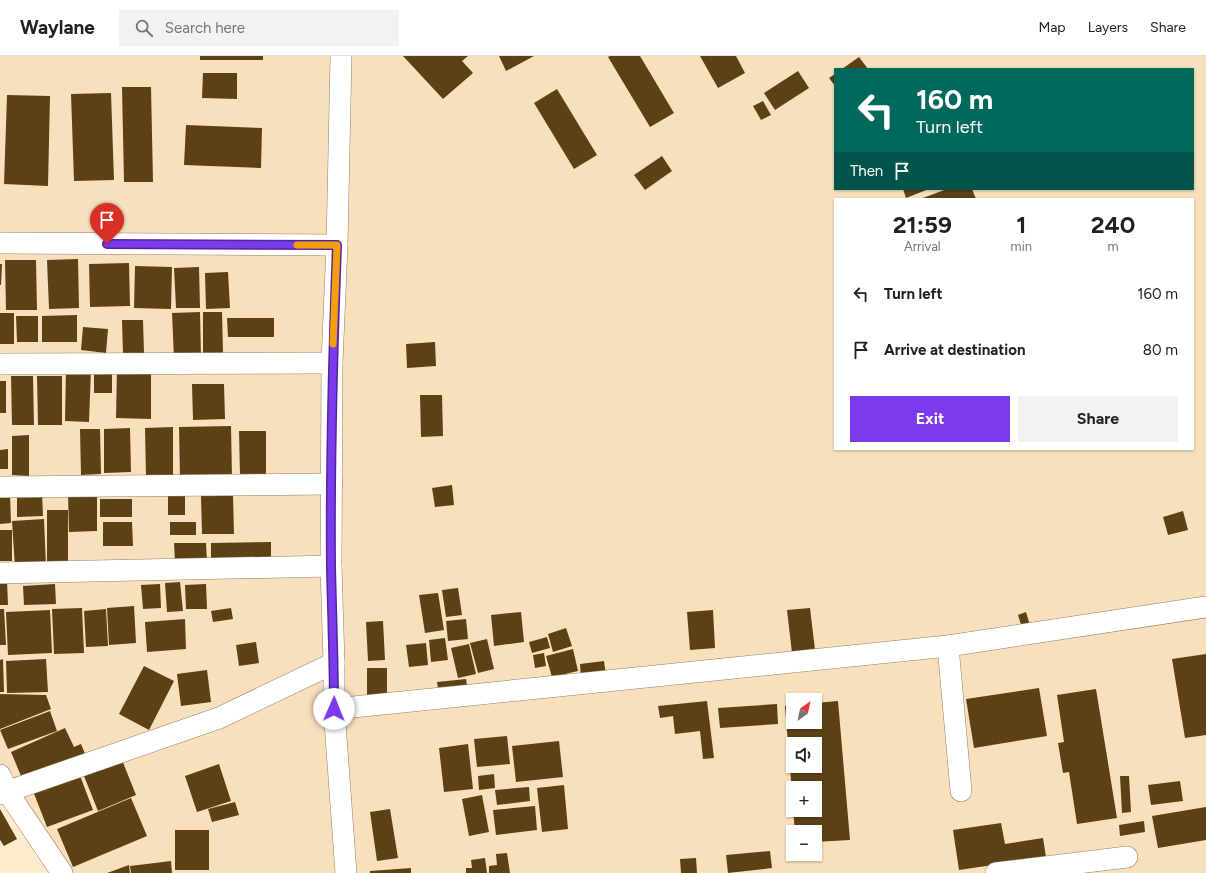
<!DOCTYPE html>
<meta charset="utf-8">
<style>
body{margin:0;font-family:Figtree,sans-serif;background:#f2f2f2;color:#202124;height:100vh;display:flex;flex-direction:column;font-size:15px;white-space:nowrap}
*{box-sizing:border-box;margin:0}
p{font-size:13px;color:#757577}
.icon{flex:none;width:22px;height:22px;fill:none;stroke:currentColor;stroke-width:2;stroke-linecap:round;stroke-linejoin:round}
.map{position:relative;flex:1;overflow:hidden}
.sheet{position:absolute;left:834px;top:142px;width:360px;height:252px;display:flex;flex-direction:column;background:#fff;border-radius:0px;box-shadow:0 1px 3px #0004}
.sheet>*{flex:none}
.hud{position:absolute;left:834px;top:12px;width:360px;height:122px;border-radius:0px;box-shadow:0 1px 3px #0004;background:#00695c;color:#fff;overflow:hidden}
.needle{width:26px;rotate:33deg}
.fabs{position:absolute;left:786px;top:637px;display:grid;gap:8px}
.fabs a{display:grid;place-items:center;width:36px;height:36px;border-radius:0px;background:#fff;box-shadow:0 1px 3px #0004;font-size:20px}
.pin{position:absolute;display:grid;place-items:center;width:34px;height:34px;color:#fff;margin:-41px -17px;border-radius:50% 50% 50% 0;rotate:-45deg;box-shadow:0 0 4px #0007}
.pin .icon{rotate:45deg}
.me{position:absolute;width:44px;margin:-22px;rotate:1deg;stroke-linejoin:round;filter:drop-shadow(0 0 3px #0008)}
.turn{display:flex;align-items:center;gap:14px;height:84px;padding:0 16px;font-size:18px}
.turn .icon{width:52px;height:52px;stroke-width:2.5}
.turn b{display:block;font-size:28px;line-height:34px}
.then{display:flex;align-items:center;height:38px;padding:0 16px;background:#0003;gap:8px;font-size:15px}
.eta{display:flex;justify-content:space-evenly;align-items:center;height:68px;text-align:center}
.eta b{font-size:24px;font-weight:700;line-height:28px}
.primary-button{display:flex;gap:8px;margin-top:auto;padding:8px 16px}
.primary-button a{flex:1;height:46px;border-radius:0px;background:#7c3aed;color:#fff;font-size:16px;font-weight:700;line-height:46px;text-align:center}
.primary-button a+a{background:#f2f2f2;color:#202124}
ul{padding:0;list-style:none}
li{display:flex;align-items:center;gap:12px;height:56px;padding:0 16px}
li div{flex:1}
li b{display:block;font-size:15px}
li em{font-style:normal}
header{display:flex;align-items:center;gap:24px;box-sizing:border-box;height:56px;padding:0 20px;background:#fff;border-bottom:1px solid #e0e0e0}
header strong{font-size:19px}
nav{display:flex;gap:22px;margin-inline-start:auto;font-size:14px}
.search{width:280px;height:36px;background:#f2f2f2;display:flex;align-items:center;gap:10px;box-sizing:border-box;padding:0 14px;border-radius:0px;color:#757577;font-size:15px}
.map>svg:first-child{display:block}
.built{fill:#f8e0bd;fill-rule:evenodd}
.building{fill:#5c4115;fill-rule:evenodd}
.lines{fill:none;stroke-linecap:round;stroke-linejoin:round}
.minor-casing{stroke:#917f65;stroke-width:22}
.minor{stroke:#fff;stroke-width:21}
.route-casing{stroke:#51269a;stroke-width:10}
.route{stroke:#7c3aed;stroke-width:7}
.slow{stroke:#f59e0b;stroke-width:7}
</style>
<header>
<strong>Waylane</strong>
<div class="search"><svg class="icon" aria-label="search" viewBox="0 0 24 24"><circle cx="10" cy="10" r="6"/><path d="M15 15l6 6"/></svg>Search here</div>
<nav><a>Map</a><a>Layers</a><a>Share</a></nav>
</header>
<div class="map">
<svg width="1206" height="817" viewBox="0 0 1206 817">
<rect width="100%" height="100%" fill="#ffeace"/>
<path class="built" d="M0,0h1206v817h-1140l-66,-97zM835,13h358v120h-358zM835,143h358v250h-358zM793,644h22v22h-22zM793,688h22v22h-22zM793,732h22v22h-22zM793,776h22v22h-22z"/>
<g class="building">
<rect x="200" y="0" width="63" height="4"/>
<polygon points="403,0 468,0 462,5 473,17 443,43"/>
<polygon points="499,0 534,0 506,15"/>
<polygon points="610,0 640,0 674,57 650,71 608,1"/>
<polygon points="700,0 736,0 745,17 718,32"/>
<polygon points="859,1 868,13 842,13"/>
<polygon points="798,15 809,32 775,54 764,37"/>
<polygon points="203,17 237,17 237,43 202,42"/>
<polygon points="835,18 835,30 829,22"/>
<polygon points="122,31 151,31 153,126 124,126"/>
<polygon points="557,33 597,99 574,113 534,47"/>
<polygon points="111,37 114,124 74,125 71,38"/>
<polygon points="7,39 50,40 48,130 4,128"/>
<polygon points="763,45 771,59 761,64 753,50"/>
<polygon points="186,69 262,72 261,112 184,109"/>
<polygon points="662,100 672,115 645,134 634,119"/>
<polygon points="903,133 929,133 906,142"/>
<polygon points="947,133 972,133 976,143 920,143"/>
<polygon points="78,203 79,252 49,253 47,204"/>
<polygon points="5,204 36,204 37,254 6,254"/>
<polygon points="129,207 130,250 90,251 89,208"/>
<polygon points="0,208 2,208 1,229 0,229"/>
<polygon points="135,210 172,211 171,253 134,252"/>
<polygon points="199,211 200,252 176,252 174,212"/>
<polygon points="228,216 230,252 206,253 205,217"/>
<polygon points="200,256 201,301 174,302 172,257"/>
<polygon points="203,256 222,256 223,297 203,297"/>
<rect x="0" y="257" width="14" height="31"/>
<polygon points="77,259 77,286 42,286 42,260"/>
<polygon points="16,260 38,260 38,286 17,286"/>
<polygon points="227,262 274,262 274,281 228,281"/>
<polygon points="122,264 143,264 144,297 123,298"/>
<polygon points="83,271 108,273 106,297 81,294"/>
<polygon points="435,286 436,310 407,312 406,288"/>
<polygon points="66,312 91,313 89,366 65,365"/>
<polygon points="117,312 151,313 151,363 116,362"/>
<polygon points="112,317 112,337 94,337 94,318"/>
<polygon points="11,320 33,320 34,369 12,369"/>
<polygon points="37,320 62,320 62,369 38,369"/>
<rect x="0" y="325" width="6" height="32"/>
<polygon points="192,328 224,328 225,363 193,364"/>
<polygon points="420,339 442,339 443,380 421,381"/>
<polygon points="231,370 232,422 180,422 179,371"/>
<polygon points="173,371 173,422 146,422 145,372"/>
<polygon points="130,372 131,416 104,417 104,373"/>
<polygon points="80,373 100,373 101,418 81,419"/>
<polygon points="239,375 266,375 266,420 240,420"/>
<polygon points="29,379 29,420 12,419 12,380"/>
<polygon points="8,393 8,413 0,413 0,394"/>
<polygon points="452,429 454,449 435,451 432,432"/>
<polygon points="10,437 11,467 0,468 0,438"/>
<polygon points="17,437 42,437 43,460 17,461"/>
<polygon points="97,437 97,475 69,476 68,438"/>
<rect x="168" y="438" width="17" height="21"/>
<polygon points="233,439 234,478 202,478 201,440"/>
<rect x="100" y="443" width="32" height="18"/>
<polygon points="47,454 68,454 68,506 47,507"/>
<polygon points="1183,455 1188,474 1168,479 1163,461"/>
<polygon points="44,463 46,510 15,512 12,465"/>
<polygon points="103,466 132,466 133,490 103,490"/>
<rect x="170" y="466" width="26" height="13"/>
<rect x="0" y="474" width="12" height="31"/>
<polygon points="271,486 271,505 211,505 211,487"/>
<polygon points="174,487 206,487 207,506 175,506"/>
<polygon points="7,524 8,549 0,549 0,525"/>
<polygon points="180,526 183,555 167,556 165,527"/>
<polygon points="55,528 56,548 24,549 23,530"/>
<polygon points="160,528 161,552 143,553 141,529"/>
<polygon points="206,528 207,553 186,553 185,529"/>
<polygon points="458,532 462,559 446,561 442,534"/>
<polygon points="438,537 444,574 425,577 419,539"/>
<polygon points="134,550 136,587 109,589 107,552"/>
<polygon points="82,552 84,597 54,598 52,553"/>
<polygon points="231,552 233,563 213,566 211,555"/>
<polygon points="810,552 815,594 792,597 787,554"/>
<polygon points="0,553 4,553 6,589 0,589"/>
<polygon points="106,553 108,590 86,591 84,555"/>
<polygon points="50,554 52,597 8,599 6,556"/>
<polygon points="713,554 715,592 690,594 687,556"/>
<polygon points="521,556 524,586 494,590 491,559"/>
<polygon points="1026,556 1031,573 1023,575 1018,559"/>
<polygon points="185,563 186,593 147,596 145,566"/>
<polygon points="466,563 468,583 448,585 446,565"/>
<polygon points="383,565 385,604 368,605 366,566"/>
<polygon points="566,572 572,590 553,596 548,578"/>
<polygon points="547,581 550,592 532,597 529,586"/>
<polygon points="445,582 448,604 431,606 429,584"/>
<polygon points="487,583 494,613 478,617 470,587"/>
<polygon points="256,586 259,607 239,610 236,589"/>
<polygon points="426,587 428,609 409,611 406,589"/>
<polygon points="469,588 476,618 458,622 451,592"/>
<polygon points="573,593 578,615 552,621 546,600"/>
<polygon points="544,597 546,610 535,612 533,599"/>
<polygon points="1206,598 1206,679 1185,682 1172,603"/>
<polygon points="3,603 4,636 0,636 0,604"/>
<polygon points="46,603 48,636 7,637 6,605"/>
<polygon points="604,605 606,619 581,622 580,608"/>
<polygon points="144,610 174,625 149,674 119,658"/>
<rect x="367" y="612" width="20" height="33"/>
<polygon points="207,614 211,646 181,650 177,618"/>
<polygon points="466,623 468,636 439,639 437,626"/>
<polygon points="1039,632 1047,680 974,692 966,643"/>
<polygon points="1096,633 1117,762 1077,768 1069,716 1063,717 1058,687 1064,686 1057,639"/>
<polygon points="0,638 46,639 51,653 0,673"/>
<polygon points="707,645 714,702 703,703 700,675 675,678 673,660 660,662 658,650"/>
<path d="M838,645l12,139 -35,2v-10h-20l-2,-22h22v-22h-22v5h-1l-7,-87 8,-1v17h22v-19zM793,688h22v22h-22z"/>
<polygon points="777,648 778,668 720,672 718,652"/>
<polygon points="50,655 57,675 8,693 0,674"/>
<polygon points="65,672 74,691 81,688 86,700 24,727 11,696"/>
<polygon points="507,680 510,708 477,711 474,683"/>
<polygon points="559,685 563,721 516,726 512,690"/>
<polygon points="468,688 473,733 444,736 439,692"/>
<polygon points="122,704 136,739 98,755 84,720"/>
<polygon points="219,708 231,745 197,756 185,720"/>
<polygon points="79,717 93,754 47,771 33,735"/>
<polygon points="494,718 495,732 479,734 478,720"/>
<polygon points="1120,720 1129,720 1131,756 1122,757"/>
<polygon points="1180,725 1183,745 1151,749 1148,729"/>
<polygon points="564,729 568,773 542,776 537,732"/>
<polygon points="529,731 530,745 497,749 495,734"/>
<polygon points="482,739 489,776 469,780 462,743"/>
<polygon points="131,742 147,780 73,811 57,773"/>
<polygon points="235,746 239,759 212,766 208,753"/>
<polygon points="535,750 537,774 496,779 493,754"/>
<polygon points="1206,751 1206,784 1158,792 1152,760"/>
<polygon points="0,753 17,783 4,790 0,784"/>
<polygon points="390,753 398,802 377,805 370,756"/>
<polygon points="1144,765 1145,776 1120,780 1119,769"/>
<polygon points="1001,767 1005,788 1043,782 1046,801 959,814 953,774"/>
<rect x="175" y="774" width="34" height="40"/>
<polygon points="770,795 772,812 728,817 726,799"/>
<polygon points="507,797 510,817 489,817 489,810 497,809 496,798"/>
<polygon points="485,802 487,817 466,817 466,812 472,812 471,804"/>
<polygon points="696,802 697,817 681,817 680,803"/>
<polygon points="171,805 172,817 131,817 130,810"/>
<polygon points="129,809 130,817 107,817"/>
<polygon points="411,812 411,817 370,817 370,815"/>
</g>
<g class="lines">
<defs>
<g id="minor">
<polyline points="341,0 337,189 332,307 331,510 334,607 334,653 346,817"/>
<polyline points="0,187 337,189"/>
<polyline points="0,308 332,307"/>
<polyline points="0,431 332,428"/>
<polyline points="0,517 331,510"/>
<polyline points="948,590 961,735"/>
<polyline points="334,653 948,590 1206,551"/>
<polyline points="0,719 7,735 62,817"/>
<polyline points="0,738 219,662 334,607"/>
<polyline points="996,817 1127,801"/>
</g>
</defs>
<use href="#minor" class="minor-casing"/>
<use href="#minor" class="minor"/>
</g>
<g class="lines">
<defs>
<path id="route" d="M107,188l230,1c-4,107 -7,214 -6,322 1,47 3,94 3,142"/>
</defs>
<use href="#route" class="route-casing"/>
<use href="#route" class="route"/>
<polyline class="slow" points="297,189 337,189 333,288"/>
</g>
</svg>
<div class="fabs">
<a><svg class="needle" viewBox="-14 -14 28 28"><path d="M0-13l5 13h-10z" fill="#e53935"/><path d="M0 13l5-13h-10z" fill="#757577"/></svg></a>
<a><svg class="icon" aria-label="sound" viewBox="0 0 24 24"><path d="M4 9h4l5-4v14l-5-4H4zM17 9q2 3 0 6"/></svg></a>
<a>+</a>
<a>−</a>
</div>
<div class="pin" style="left:107px;top:188px;background:#d93025"><svg class="icon" aria-label="arrive" viewBox="0 0 24 24"><path d="M6 21V4h12l-3 4 3 4H6"/></svg></div>
<svg class="me" style="left:334px;top:653px" viewBox="-20 -20 40 40"><circle r="19" fill="#fff"/><path d="M0-13L10 11 0 6-10 11z" fill="#7c3aed"/></svg>
<div class="hud">
<div class="turn"><svg class="icon" aria-label="left" viewBox="0 0 24 24"><path d="M17 20v-9H6M10 6l-5 5 5 5"/></svg><div><b>160 m</b>Turn left</div></div>
<div class="then">Then<svg class="icon" aria-label="arrive" viewBox="0 0 24 24"><path d="M6 21V4h12l-3 4 3 4H6"/></svg></div>
</div>
<section class="sheet">
<div class="eta">
<div><b>21:59</b><p>Arrival</p></div>
<div><b>1</b><p>min</p></div>
<div><b>240</b><p>m</p></div>
</div>
<ul>
<li><svg class="icon" aria-label="left" viewBox="0 0 24 24"><path d="M17 20v-9H6M10 6l-5 5 5 5"/></svg><div><b>Turn left</b></div><em>160 m</em></li>
<li><svg class="icon" aria-label="arrive" viewBox="0 0 24 24"><path d="M6 21V4h12l-3 4 3 4H6"/></svg><div><b>Arrive at destination</b></div><em>80 m</em></li>
</ul>
<div class="primary-button"><a>Exit</a><a>Share</a></div>
</section>
</div>
